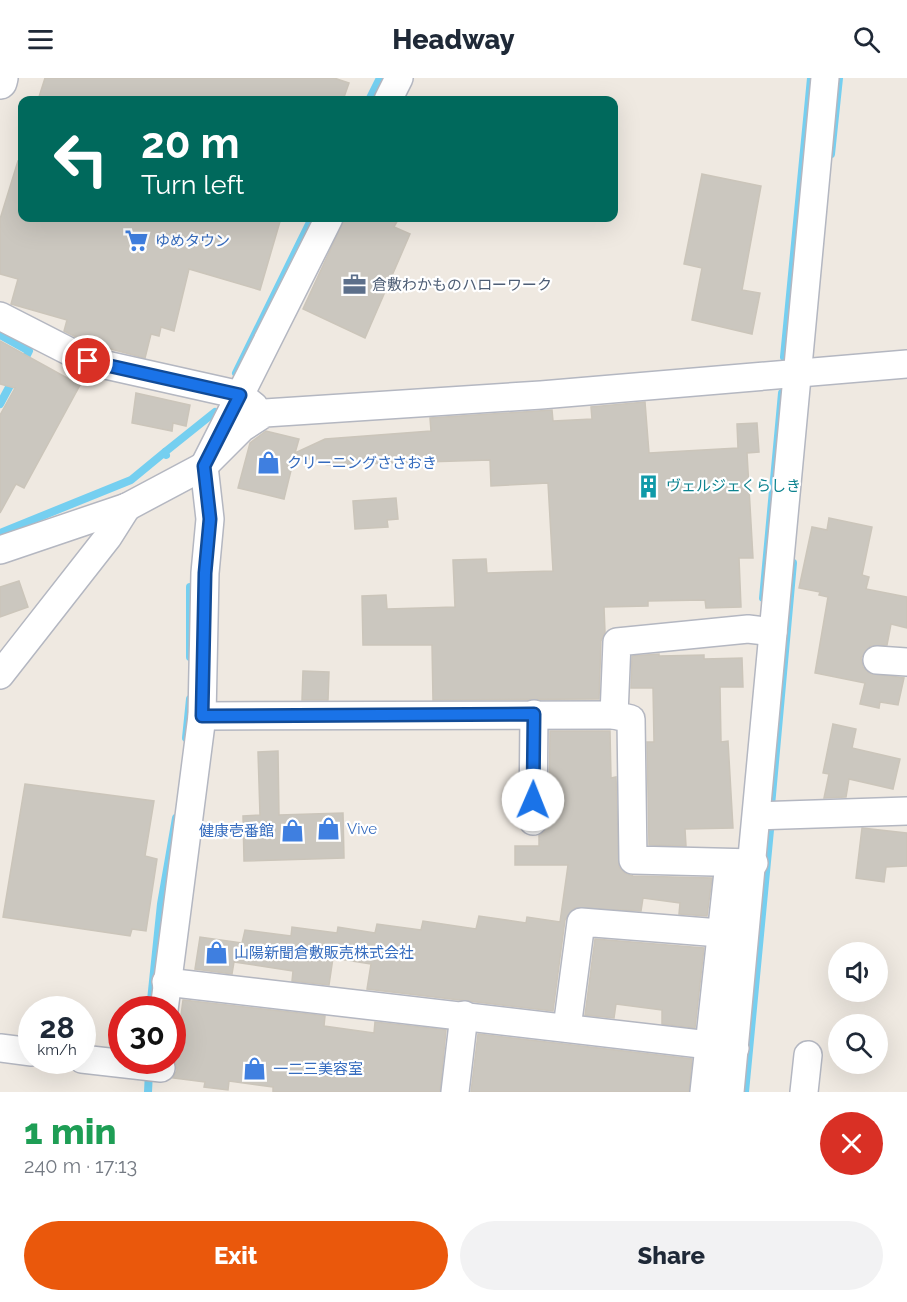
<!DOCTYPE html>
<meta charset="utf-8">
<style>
body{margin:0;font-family:Raleway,"Noto Sans JP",sans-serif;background:#f2f2f3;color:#1f2937;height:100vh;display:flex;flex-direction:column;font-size:22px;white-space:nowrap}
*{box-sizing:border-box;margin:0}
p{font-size:20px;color:#747a83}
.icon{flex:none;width:33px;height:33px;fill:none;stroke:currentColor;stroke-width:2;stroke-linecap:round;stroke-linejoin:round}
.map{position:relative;height:1014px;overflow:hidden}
.sheet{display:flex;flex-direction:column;background:#fff;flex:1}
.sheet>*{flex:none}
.guide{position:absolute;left:18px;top:18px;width:600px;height:126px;border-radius:12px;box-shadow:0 6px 24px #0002;background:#00695c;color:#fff;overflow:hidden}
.controls{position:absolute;left:828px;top:864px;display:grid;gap:12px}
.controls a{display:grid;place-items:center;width:60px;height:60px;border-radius:50%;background:#fff;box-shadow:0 6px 24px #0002;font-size:30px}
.speed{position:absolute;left:18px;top:918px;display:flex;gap:12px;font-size:30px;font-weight:700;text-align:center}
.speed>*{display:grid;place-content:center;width:78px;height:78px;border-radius:50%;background:#fff;box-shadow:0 6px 24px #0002;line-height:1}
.speed small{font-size:15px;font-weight:400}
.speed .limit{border:9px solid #d22;background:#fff;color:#111}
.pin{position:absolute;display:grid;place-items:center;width:51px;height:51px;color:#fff;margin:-26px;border:3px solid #fff;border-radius:50%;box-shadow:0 2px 6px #0007}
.me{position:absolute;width:66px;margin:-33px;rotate:1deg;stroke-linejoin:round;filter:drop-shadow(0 0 4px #0008)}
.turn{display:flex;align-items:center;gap:21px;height:126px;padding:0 24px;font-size:27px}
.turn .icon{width:78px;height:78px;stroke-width:2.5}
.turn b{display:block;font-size:42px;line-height:51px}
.round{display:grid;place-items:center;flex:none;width:63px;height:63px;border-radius:32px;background:#f2f2f3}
.overview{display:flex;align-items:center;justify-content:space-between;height:102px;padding:0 24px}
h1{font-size:36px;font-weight:800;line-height:45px;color:#1e9e55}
.primary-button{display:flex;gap:12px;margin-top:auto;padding:12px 24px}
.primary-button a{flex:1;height:69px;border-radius:36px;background:#ea580c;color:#fff;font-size:24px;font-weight:800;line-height:69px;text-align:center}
.primary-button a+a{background:#f2f2f3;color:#1f2937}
header{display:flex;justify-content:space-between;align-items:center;height:78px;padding:0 24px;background:#fff;font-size:27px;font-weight:800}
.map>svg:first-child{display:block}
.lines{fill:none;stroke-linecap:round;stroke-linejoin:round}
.stream{stroke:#75cff0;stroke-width:8}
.building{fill:#cbc7bf;stroke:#cbc5ba;stroke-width:1.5}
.street-casing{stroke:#b4b7c1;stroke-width:30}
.secondary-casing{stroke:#b4b7c1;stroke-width:36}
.street{stroke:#fff;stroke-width:27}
.secondary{stroke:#fff;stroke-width:33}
.route-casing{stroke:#114b97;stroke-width:15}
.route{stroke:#1a73e8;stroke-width:10}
.labels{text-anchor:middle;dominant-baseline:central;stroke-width:4.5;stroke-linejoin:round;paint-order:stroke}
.shop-label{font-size:15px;fill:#366cbe;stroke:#fff;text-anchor:start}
.service-label{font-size:15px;fill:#4e5e75;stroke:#fff;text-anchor:start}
.culture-label{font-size:15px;fill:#0d838f;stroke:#fff;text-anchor:start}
</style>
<header><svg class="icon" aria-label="menu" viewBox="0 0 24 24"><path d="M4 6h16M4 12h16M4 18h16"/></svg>Headway<svg class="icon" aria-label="search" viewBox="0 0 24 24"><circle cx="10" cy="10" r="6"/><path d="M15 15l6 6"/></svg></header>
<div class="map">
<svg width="907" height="1014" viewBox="0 0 907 1014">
<rect width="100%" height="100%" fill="#efe9e1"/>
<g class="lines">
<g class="stream">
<polyline points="369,22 380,0"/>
<polyline points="831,76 839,0"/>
<polyline points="0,257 29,273 23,285"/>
<polyline points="784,279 811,0"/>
<polyline points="236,295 312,140"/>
<polyline points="0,326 14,300"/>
<polyline points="166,377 165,374 215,334"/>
<polyline points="0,455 131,402 165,374"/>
<polyline points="763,520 782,315"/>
<polyline points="190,579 190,509"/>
<polyline points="186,660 190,621"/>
<polyline points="771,728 793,485"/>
<polyline points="150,932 161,826 176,740"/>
<polyline points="148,1014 149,994"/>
<polyline points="745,1014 770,752"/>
</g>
</g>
<g class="building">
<polygon points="45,0 334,0 349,5 343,22 38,22"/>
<polygon points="18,83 22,84 22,140 281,140 260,212 189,191 174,253 161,249 159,258 151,256 145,280 88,265 64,253 67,242 11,226 18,201 0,196 0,141"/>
<polygon points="702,96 761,108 742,212 760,215 752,256 692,242 702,190 684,186"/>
<polygon points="345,140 399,140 394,149 410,156 365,260 303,231"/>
<polygon points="0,263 80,307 24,410 16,406 0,435 0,337 15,310 0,306"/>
<polygon points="136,315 190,327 186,348 173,345 172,353 132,345"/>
<polygon points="645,324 649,375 738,370 737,346 757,345 759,374 747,375 753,480 739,480 741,529 706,530 705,522 648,523 648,528 604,529 605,554 601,563 599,621 433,622 432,567 363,567 362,518 386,517 387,531 455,529 453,482 486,481 487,495 553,493 548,405 491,408 490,382 327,387 295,376 284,421 238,410 250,365 266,353 299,361 295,375 325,361 431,353 430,340 552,332 553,343 592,341 591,329"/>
<polygon points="396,420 398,441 387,442 388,449 355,451 353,423"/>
<polygon points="829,440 872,449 862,497 869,499 866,511 907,519 907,550 891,546 887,567 870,568 861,580 863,589 869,595 904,600 898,627 880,624 879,630 860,626 865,605 815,595 828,519 819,517 820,514 799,510 812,449 827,452"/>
<polygon points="19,503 28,529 0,539 0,509"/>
<polygon points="659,576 659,578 704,577 704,581 742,580 743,609 720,609 721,664 728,663 733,750 685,751 686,768 649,767 647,664 654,664 653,610 631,610 632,578"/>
<polygon points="303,593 329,594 328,622 302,622"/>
<polygon points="833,646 856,651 852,670 900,681 893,711 849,701 846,719 824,720 829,696 823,695"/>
<polygon points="550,653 610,653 611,700 616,699 619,789 625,795 633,798 712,800 707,838 679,836 680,825 643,820 641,833 574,830 565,842 553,933 367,911 371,886 333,880 329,907 292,903 293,893 234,884 232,896 195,891 200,859 242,865 245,852 291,858 292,849 337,855 338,849 375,855 377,846 421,852 423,843 476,851 479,838 526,845 527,839 560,844 568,787 515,787 515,768 539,768 539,757 544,754 549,744"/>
<polygon points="278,673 279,737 343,735 344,780 244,783 243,738 260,737 258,674"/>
<polygon points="25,706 154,723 145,778 157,781 146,853 132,851 130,858 3,839"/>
<polygon points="862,750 907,755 907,788 886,789 884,804 856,800"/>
<polygon points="595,861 704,870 695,950 662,946 662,932 616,926 614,940 585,937"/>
<polygon points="183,922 325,938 324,948 374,955 375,944 446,952 440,1014 273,1014 273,1009 229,1003 228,1012 204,1009 205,1004 173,1000 177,992 175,983"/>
<polygon points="478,956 692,981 689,1014 471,1014"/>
</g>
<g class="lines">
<defs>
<g id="street">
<polyline points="388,22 399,0"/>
<polyline points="0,238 88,283 240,317 204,388 210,441 205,495 202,638 164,932"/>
<polyline points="254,328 240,317 329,140"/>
<polyline points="0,472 127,429 204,388 242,350 265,335 541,317 907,286"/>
<polyline points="877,582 907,584"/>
<polyline points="0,597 108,459 127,429"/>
<polyline points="202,638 614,637"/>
<polyline points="757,738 907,733"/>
<polyline points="533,743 534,636"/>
<polyline points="754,785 633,782 631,641 614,637 617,564 748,551 773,554"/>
<polyline points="166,904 735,970"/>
<polyline points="567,950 581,844 720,855"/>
<polyline points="0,970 32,974"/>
<polyline points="82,981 161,990"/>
<polyline points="455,1014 464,937"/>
<polyline points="704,1014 729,785"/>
<polyline points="730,1014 825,0"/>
<polyline points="804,1014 808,977"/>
</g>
<polyline id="secondary" points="0,4 1,0"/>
</defs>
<use href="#street" class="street-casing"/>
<use href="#secondary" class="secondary-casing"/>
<use href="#street" class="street"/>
<use href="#secondary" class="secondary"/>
</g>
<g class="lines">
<defs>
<polyline id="route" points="88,283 240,317 204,388 210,441 205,495 202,638 534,636 533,722"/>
</defs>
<use href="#route" class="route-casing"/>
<use href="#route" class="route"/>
</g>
<defs>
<symbol id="supermarket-bare" viewBox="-9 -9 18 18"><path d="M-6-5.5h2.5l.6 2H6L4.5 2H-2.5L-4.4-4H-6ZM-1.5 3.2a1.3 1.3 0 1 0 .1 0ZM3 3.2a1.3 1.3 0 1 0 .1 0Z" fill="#3f7fe0" stroke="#fff" stroke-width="2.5" paint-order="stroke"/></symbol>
<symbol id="office-bare" viewBox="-9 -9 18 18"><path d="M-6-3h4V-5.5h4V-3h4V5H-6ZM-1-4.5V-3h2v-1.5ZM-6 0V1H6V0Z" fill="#5c6f8a" stroke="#fff" stroke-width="2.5" paint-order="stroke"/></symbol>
<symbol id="shop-bare" viewBox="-9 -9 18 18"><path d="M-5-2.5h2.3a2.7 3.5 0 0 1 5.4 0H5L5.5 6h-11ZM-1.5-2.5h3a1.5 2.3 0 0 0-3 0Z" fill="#3f7fe0" stroke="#fff" stroke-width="2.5" paint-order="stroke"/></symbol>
<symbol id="building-bare" viewBox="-9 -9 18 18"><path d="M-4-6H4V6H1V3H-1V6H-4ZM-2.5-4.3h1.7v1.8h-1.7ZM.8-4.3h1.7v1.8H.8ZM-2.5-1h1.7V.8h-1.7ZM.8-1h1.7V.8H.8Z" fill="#0f9aa8" stroke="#fff" stroke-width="2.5" paint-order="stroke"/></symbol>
</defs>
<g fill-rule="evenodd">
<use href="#supermarket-bare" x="120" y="146" width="33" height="33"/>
<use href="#office-bare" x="338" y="190" width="33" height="33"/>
<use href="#shop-bare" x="252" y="368" width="33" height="33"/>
<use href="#building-bare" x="632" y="392" width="33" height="33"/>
<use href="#shop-bare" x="312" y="734" width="33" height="33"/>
<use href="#shop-bare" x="276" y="736" width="33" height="33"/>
<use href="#shop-bare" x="200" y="858" width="33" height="33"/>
<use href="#shop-bare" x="238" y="974" width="33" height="33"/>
</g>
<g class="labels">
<g class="shop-label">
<text x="155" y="163">ゆめタウン</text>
<text x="287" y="385">クリーニングささおき</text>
<text x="347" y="751">Vive</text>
<text x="274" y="753" text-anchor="end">健康壱番館</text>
<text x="234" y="875">山陽新聞倉敷販売株式会社</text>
<text x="273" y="991">一二三美容室</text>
</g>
<g class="service-label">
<text x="372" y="207">倉敷わかものハローワーク</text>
</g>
<g class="culture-label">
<text x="666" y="408">ヴェルジェくらしき</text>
</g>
</g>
</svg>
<div class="controls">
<a><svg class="icon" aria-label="sound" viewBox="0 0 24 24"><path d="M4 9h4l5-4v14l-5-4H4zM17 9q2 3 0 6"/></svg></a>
<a><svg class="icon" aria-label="search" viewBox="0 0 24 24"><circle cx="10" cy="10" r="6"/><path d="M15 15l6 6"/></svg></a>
</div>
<div class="speed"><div>28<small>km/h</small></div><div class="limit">30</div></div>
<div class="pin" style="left:88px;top:283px;background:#d93025"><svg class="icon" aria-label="arrive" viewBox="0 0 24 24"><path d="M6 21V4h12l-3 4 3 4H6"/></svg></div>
<svg class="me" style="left:533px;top:722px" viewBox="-20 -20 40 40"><circle r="19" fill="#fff"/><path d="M0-13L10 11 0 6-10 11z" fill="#1a73e8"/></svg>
<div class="guide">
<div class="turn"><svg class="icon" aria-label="left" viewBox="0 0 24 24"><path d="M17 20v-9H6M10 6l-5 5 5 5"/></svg><div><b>20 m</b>Turn left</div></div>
</div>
</div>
<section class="sheet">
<div class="overview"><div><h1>1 min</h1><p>240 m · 17:13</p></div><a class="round" style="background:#d93025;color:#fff"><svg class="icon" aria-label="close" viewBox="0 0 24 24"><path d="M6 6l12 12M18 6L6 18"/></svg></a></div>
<div class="primary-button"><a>Exit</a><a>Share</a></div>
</section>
